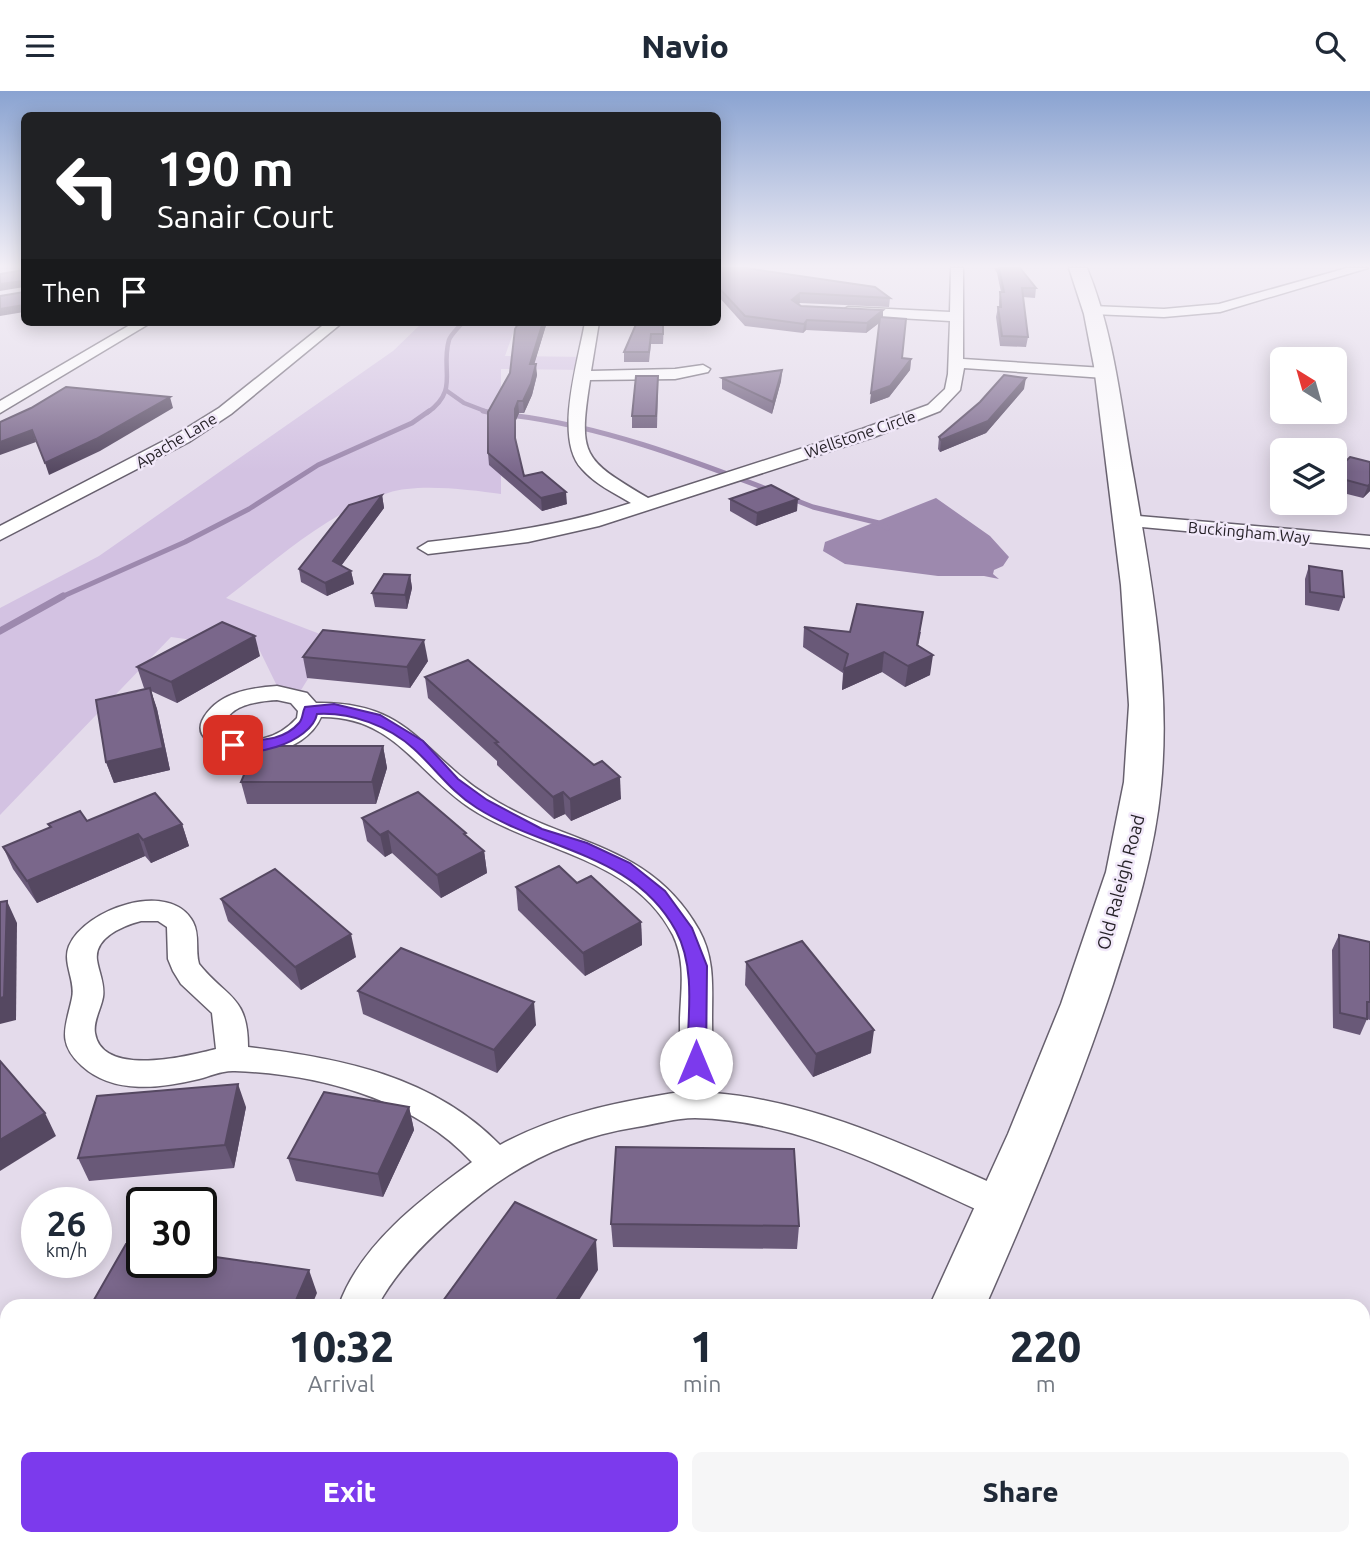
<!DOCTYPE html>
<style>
body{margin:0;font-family:Ubuntu,sans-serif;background:#f6f6f7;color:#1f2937;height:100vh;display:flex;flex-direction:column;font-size:26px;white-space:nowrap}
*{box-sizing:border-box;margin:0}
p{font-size:23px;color:#747a83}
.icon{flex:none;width:38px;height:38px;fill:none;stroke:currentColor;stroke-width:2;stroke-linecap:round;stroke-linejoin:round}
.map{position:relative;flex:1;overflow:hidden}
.side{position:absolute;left:0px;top:1208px;width:1370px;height:247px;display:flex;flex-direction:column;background:#fff;border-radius:21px 21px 0 0;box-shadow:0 4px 18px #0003}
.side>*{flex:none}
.hud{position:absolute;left:21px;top:21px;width:700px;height:214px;border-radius:10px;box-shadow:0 4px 18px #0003;background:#202124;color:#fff;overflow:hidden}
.needle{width:46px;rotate:323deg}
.controls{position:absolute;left:1270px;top:256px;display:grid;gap:14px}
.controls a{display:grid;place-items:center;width:77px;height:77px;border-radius:10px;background:#fff;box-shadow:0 4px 18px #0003;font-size:35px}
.speed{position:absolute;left:21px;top:1096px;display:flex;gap:14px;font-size:35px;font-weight:700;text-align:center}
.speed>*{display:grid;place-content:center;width:91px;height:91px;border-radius:50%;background:#fff;box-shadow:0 4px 18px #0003;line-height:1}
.speed small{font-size:18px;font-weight:400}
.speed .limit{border:4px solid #111;border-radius:10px;background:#fff;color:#111}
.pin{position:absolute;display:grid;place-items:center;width:60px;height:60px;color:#fff;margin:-30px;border-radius:14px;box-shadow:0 4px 10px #0006}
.me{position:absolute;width:77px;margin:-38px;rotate:0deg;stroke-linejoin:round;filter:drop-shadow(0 0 5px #0008)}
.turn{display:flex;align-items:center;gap:24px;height:147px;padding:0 21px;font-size:32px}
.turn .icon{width:91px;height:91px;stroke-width:2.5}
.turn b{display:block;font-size:49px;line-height:60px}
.then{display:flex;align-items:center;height:66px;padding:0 21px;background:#0003;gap:14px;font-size:26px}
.eta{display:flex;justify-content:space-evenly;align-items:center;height:119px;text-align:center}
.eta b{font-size:42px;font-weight:800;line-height:49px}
.cta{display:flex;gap:14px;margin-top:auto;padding:14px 21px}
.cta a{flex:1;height:80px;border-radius:10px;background:#7c3aed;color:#fff;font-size:28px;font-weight:800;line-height:80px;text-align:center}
.cta a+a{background:#f6f6f7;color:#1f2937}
header{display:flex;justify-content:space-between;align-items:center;height:91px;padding:0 21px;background:#fff;font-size:32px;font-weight:800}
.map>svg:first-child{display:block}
.green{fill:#d3c2e2}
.water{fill:#9d89ae}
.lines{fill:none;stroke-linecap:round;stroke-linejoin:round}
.stream-far2{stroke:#9d89ae;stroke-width:4.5}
.stream-far1{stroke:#9d89ae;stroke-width:5}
.stream{stroke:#9d89ae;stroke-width:7}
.minor-casing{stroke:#67606e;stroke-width:3}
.secondary-casing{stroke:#67606e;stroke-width:3}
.minor{fill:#fff;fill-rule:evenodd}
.secondary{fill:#fff;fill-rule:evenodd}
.wall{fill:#695978}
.shaded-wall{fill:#554861}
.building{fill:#7a678b;stroke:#554861;stroke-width:2}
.route{fill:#7c3aed;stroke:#51269a;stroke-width:2}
.labels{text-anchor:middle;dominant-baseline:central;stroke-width:5;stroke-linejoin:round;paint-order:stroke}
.far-street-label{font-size:16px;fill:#262228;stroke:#f1e8f9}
.street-label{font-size:18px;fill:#262228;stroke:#f1e8f9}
</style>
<header><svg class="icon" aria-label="menu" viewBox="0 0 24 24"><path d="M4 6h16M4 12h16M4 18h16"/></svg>Navio<svg class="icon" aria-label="search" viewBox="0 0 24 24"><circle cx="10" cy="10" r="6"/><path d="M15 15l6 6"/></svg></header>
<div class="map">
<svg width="1370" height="1454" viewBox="0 0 1370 1454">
<rect width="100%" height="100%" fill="#e4dbeb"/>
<path class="green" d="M423,231h94l-12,34 83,1 -2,13 -85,-1v125c-31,-4 -83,-11 -113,-1 -61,20 -112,67 -162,105l107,41 -32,51 -24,-4 -18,-37 -88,-12 -171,178v-207l99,-52 294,-205z"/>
<polygon class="water" points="936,407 990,445 1009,466 1003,475 994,479 993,483 999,488 984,485 938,485 845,473 823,460 825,451"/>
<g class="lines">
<g class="stream-far2">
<polyline points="447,300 464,312 490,322"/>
<path d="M427,322c33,-23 13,-43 22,-73 2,-6 10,-13 14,-18"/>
</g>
<g class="stream-far1">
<polyline points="483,320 497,323"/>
<path d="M510,324c92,11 176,43 262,76"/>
<polyline points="790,407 813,416 879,432 887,437"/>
<polyline points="59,507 185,451 249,418 318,374 412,332 429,320"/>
</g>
<polyline class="stream" points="0,540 63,505"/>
<defs>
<g id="minor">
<path d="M951,177h12v91l141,9 8,5 -8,5 -140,-10 -4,22 -20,21 -66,26 -275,89 -71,16 -100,12 -10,-6 10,-6c70,-8 136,-17 203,-39 -17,-10 -36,-19 -49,-34 -29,-30 -3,-110 3,-147h14l-8,49 84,-2 28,-4 7,4 -2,3 -33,7 -85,1c-12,77 -7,79 58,118l214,-69 66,-24 17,-16 3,-15 2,-53 -102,-6 -7,-4 7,-4 102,5z"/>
<polygon points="1347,177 1368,177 1220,221 1164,226 1092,223 1085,219 1092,215 1164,218 1219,213"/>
<polygon points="135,231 152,231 0,322 0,310"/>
<polygon points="327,231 343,231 231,323 189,351 0,449 0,435 177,343 219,317"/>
<polygon points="1127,424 1370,445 1370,457 1120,434 1118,430"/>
<path d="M277,595l30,7 9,10c95,-2 105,51 172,93 77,50 161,45 211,134 16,29 13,57 13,88 0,25 1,50 2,75 107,9 205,59 303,101l5,11 -5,11 -13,5 -13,-5c-93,-42 -191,-96 -296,-98 -19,0 -39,6 -58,9 -58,9 -108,31 -154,66 -40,31 -81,68 -105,112h-39c22,-61 82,-106 133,-143 -58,-63 -153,-88 -237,-91 -12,-1 -25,5 -36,8 -38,9 -85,16 -117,-13 -26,-24 -16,-39 -10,-68 4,-17 -10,-35 -3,-52 16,-37 101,-67 124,-24 7,13 2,28 6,42 27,34 49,31 49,83 92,11 185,29 252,98 57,-31 117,-43 180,-53 0,-24 0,-49 0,-74 1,-29 6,-56 -7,-83 -40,-78 -136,-83 -203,-127 -53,-35 -76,-92 -149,-91 -16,38 -83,50 -114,23 -6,-5 -8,-12 -5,-19 14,-28 47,-33 75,-35zM277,609l14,3 7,8 -1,7c-19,21 -47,29 -72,13 -3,-26 34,-30 52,-31zM141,830h17l9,6 1,32 5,12 8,13 31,29 4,36c-27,7 -114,29 -121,-16 -2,-12 6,-24 8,-36 2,-13 -4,-24 -6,-37 -3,-22 25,-34 44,-39z"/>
<polygon points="7,1271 7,1311 0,1313 0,1273"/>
<polygon points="234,1447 279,1447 276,1454 231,1454"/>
</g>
<g id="secondary">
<path d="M1069,177h18c28,68 34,140 47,211 17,100 37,204 27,306 -6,68 -27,134 -48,199 -36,109 -81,216 -127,321h-56l78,-171 53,-130 45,-132 18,-90 5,-77 -8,-120 -27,-219 -10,-52z"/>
<polygon points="807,1447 873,1447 871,1454 804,1454"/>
</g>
</defs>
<use href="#minor" class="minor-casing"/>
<use href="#secondary" class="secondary-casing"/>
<use href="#minor" class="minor"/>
<use href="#secondary" class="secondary"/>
</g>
<g class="wall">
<polygon points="718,177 759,177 751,178 890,207 889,216 800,212 798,213 801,215 883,227 902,267 911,268 910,279 889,306 870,313 879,232 866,242 806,239 803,242 745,235 718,205"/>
<polygon points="994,177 1020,177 1036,197 1035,207 1023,206 1028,246 1026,256 1000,255 996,226 998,216 999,216 999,210 1001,201 997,182"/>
<polygon points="547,231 534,273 537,284 532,304 524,322 519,322 516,329 516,351 524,385 567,413 542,420 489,374 488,362"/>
<polygon points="664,231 663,253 651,253 649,271 624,271 624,261"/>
<polygon points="782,279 781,290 772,323 722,298 722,287"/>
<polygon points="658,296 657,337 632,337 632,325"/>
<polygon points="1024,298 986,342 940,361 938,358 939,346"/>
<polygon points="1370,371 1370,400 1363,407 1335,400 1335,381"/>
<polygon points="382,404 384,417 341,475 351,480 354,493 327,505 301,491 299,478"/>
<polygon points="730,408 797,420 756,435 730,420"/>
<polygon points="1309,475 1344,506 1339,520 1305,514 1305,488"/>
<polygon points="410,484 412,497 407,518 375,516 372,502"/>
<polygon points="804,536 850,541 921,541 918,555 930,584 905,596 882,581 842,599 843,582 803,556"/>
<polygon points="260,565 177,612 151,600 157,618 170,679 114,692 106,671 146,598 144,597 137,576"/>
<polygon points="303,566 428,570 410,597 307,587"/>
<polygon points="425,586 621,708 571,730 565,723 554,728 497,674 497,670 428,607"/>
<polygon points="383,655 387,677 376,713 247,713 241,691"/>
<polygon points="362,727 467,745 484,760 487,782 441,807 392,762 385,766 367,750"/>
<polygon points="87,730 182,733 189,755 151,772 145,765 37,812 13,778 3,756 50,737 48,733"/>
<polygon points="577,792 641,831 642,854 585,885 518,819 516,796"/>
<polygon points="221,808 356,866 301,899 228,830"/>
<polygon points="1339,844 1370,851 1370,929 1367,928 1360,944 1333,937 1332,859"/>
<polygon points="746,871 871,962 813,986 745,894"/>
<polygon points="358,900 536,934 497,982 363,923"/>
<polygon points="246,1016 234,1077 89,1090 78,1067"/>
<polygon points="409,1016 414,1039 383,1106 296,1090 288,1067"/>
<polygon points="611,1133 799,1135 797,1158 613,1156"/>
<polygon points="1363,1305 1370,1307 1370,1382 1363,1380"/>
</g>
<g class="shaded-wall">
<polygon points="24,190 24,196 0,200 0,193"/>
<polygon points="800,202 800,212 792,219 792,209"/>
<polygon points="24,214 24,221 0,225 0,218"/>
<polygon points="883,219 883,229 866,242 867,232"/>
<polygon points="807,229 806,239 803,242 804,233"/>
<polygon points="543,231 547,231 531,284 530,273"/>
<polygon points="911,268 910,279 889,306 870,313 871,302"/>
<polygon points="536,273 537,284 532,304 524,322 523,310"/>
<polygon points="782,279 781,290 772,323 773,311"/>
<polygon points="1026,287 1024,298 986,342 940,361 941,349"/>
<polygon points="170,306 173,317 100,360 49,384 45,372"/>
<polygon points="518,310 519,322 516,329 516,359 515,318"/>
<polygon points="32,339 36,351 0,364 0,351"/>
<polygon points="1370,393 1370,400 1363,407 1368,395"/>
<polygon points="566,401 567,413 542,420 541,407"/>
<polygon points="382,404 384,417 335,483 333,470"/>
<polygon points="798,408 797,420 756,435 757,422"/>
<polygon points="351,480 354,493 327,505 325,492"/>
<polygon points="410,484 412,497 407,518 405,504"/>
<polygon points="923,521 915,572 933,564 930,584 905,596 908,575 917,554"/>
<polygon points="255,545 260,565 177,612 171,591"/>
<polygon points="424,549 428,570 410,597 407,576"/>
<polygon points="884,561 882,581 842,599 844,578"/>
<polygon points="150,597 157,618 170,679 114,692 106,671"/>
<polygon points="383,655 387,677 376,713 372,691"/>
<polygon points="620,686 621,708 571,730 570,708"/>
<polygon points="563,701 565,723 554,728 553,706"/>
<polygon points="182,733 189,755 151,772 143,749"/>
<polygon points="388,740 392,762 385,766 380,744"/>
<polygon points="138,743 145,765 37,812 27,790"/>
<polygon points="484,760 487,782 441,807 437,784"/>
<polygon points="7,810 17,832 16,929 0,933 0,907"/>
<polygon points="641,831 642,854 585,885 583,862"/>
<polygon points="351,843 356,866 301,899 295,876"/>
<polygon points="534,911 536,934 497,982 494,959"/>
<polygon points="874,939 871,962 813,986 816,963"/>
<polygon points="238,993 246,1016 234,1077 225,1054"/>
<polygon points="409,1016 414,1039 383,1106 378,1083"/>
<polygon points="45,1022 56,1045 0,1080 0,1049"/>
<polygon points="596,1149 598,1179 576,1214 553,1214"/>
<polygon points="309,1179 317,1202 312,1214 294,1214"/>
<polygon points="467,1447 490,1447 486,1454 463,1454"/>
</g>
<g class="building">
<polygon points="718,177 745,177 875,196 890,207 800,202 792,209 801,215 883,219 867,232 807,229 804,233 745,225 718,196"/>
<polygon points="999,177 1020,177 1036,197 1022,197 1028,246 1002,245 998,216 1001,216 1000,201 1004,201"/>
<polygon points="24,179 24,214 0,218 0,205 24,201 24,190 0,193 0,183"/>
<polygon points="880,226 906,228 902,267 911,268 890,295 871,302"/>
<polygon points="519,231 543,231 530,273 536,273 531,293 523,310 518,310 515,318 515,347 524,385 542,381 566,401 541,407 488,362 488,321 510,282 515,238"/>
<polygon points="637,231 663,231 663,243 651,243 649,261 624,261"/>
<polygon points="782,279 773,311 722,287"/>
<polygon points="1004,284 1026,287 988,330 941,349 939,346 980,311"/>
<polygon points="636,285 658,285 656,325 632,325"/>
<polygon points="66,296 170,306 96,348 45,372 32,339 0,351 0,331 31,317"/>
<polygon points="1350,366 1370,371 1370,393 1368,395 1335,386 1335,381"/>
<polygon points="771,394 798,408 757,422 730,408"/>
<polygon points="382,404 333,470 351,480 325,492 299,478 349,414"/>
<polygon points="1309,475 1342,480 1344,506 1310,501"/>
<polygon points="384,483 410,484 405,504 372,502"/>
<polygon points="857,513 923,521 917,554 933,564 908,575 884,561 844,578 848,563 804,536 850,541"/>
<polygon points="222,531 255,545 171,591 137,576"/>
<polygon points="323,539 424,549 407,576 303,566"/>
<polygon points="468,569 594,674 602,670 620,686 570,708 563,701 553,706 495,652 498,651 425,586"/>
<polygon points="150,597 163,657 106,671 96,609"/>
<polygon points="256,655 383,655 372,691 241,691"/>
<polygon points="418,701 466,742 464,743 484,760 437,784 388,740 380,744 362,727"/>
<polygon points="155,702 182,733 143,749 138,743 27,790 3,756 51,736 48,733 80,720 87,730"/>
<polygon points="559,775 577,792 591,785 641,831 583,862 516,796"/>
<polygon points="275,778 351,843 295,876 221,808"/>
<polygon points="7,810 4,906 0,907 0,811"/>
<polygon points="1339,844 1370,851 1370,911 1367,911 1367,928 1340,922"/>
<polygon points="802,850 874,939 816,963 746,871"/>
<polygon points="401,857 534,911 494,959 358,900"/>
<polygon points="0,970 45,1022 0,1049"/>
<polygon points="238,993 225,1054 78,1067 97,1005"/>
<polygon points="324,1001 409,1016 378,1083 288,1067"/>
<polygon points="616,1056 794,1058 799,1135 611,1133"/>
<polygon points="515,1111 596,1149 553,1214 440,1214"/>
<polygon points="126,1153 142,1155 142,1171 201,1171 201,1164 309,1179 294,1214 91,1214"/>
<polygon points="1363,1305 1370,1307 1370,1364 1363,1361"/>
<polygon points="0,1364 7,1370 7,1447 97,1447 105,1454 0,1454"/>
<polygon points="341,1447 467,1447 463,1454 336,1454"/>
</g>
<linearGradient id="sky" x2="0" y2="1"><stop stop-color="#8aa3d1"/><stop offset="0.46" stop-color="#f3eff6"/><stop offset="1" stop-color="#f3eff6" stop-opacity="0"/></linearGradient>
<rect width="1370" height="381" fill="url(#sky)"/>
<path class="route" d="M334,613l46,11 43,26 35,38 29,21 55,29 45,14 43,20 35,28 27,37 15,38 -1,97 -3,5 -7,3 -6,-3 -3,-5c0,-42 10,-93 -11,-132 -42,-78 -131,-80 -199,-123 -26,-16 -41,-39 -63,-59 -25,-23 -63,-37 -97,-35 -5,28 -72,49 -91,31 12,-11 49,5 73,-22 4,-4 3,-10 6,-16z"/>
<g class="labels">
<g class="far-street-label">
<text transform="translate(860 343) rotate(-19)">Wellstone Circle</text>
<text transform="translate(176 349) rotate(-31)">Apache Lane</text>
<text transform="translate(1249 441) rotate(5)">Buckingham Way</text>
</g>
<g class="street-label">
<text transform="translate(1120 791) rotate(-75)">Old Raleigh Road</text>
</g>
</g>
</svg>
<div class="controls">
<a><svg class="needle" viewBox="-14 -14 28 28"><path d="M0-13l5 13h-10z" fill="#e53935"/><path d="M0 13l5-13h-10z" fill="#747a83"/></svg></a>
<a><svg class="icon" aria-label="layers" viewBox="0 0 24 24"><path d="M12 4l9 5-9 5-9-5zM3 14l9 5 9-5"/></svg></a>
</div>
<div class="speed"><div>26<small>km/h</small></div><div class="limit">30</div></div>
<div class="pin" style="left:233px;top:654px;background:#d93025"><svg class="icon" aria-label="arrive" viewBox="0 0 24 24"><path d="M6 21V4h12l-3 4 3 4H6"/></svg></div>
<svg class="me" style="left:696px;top:972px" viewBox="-20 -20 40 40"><circle r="19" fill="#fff"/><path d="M0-13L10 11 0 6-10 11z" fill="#7c3aed"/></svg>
<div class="hud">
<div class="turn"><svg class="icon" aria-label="left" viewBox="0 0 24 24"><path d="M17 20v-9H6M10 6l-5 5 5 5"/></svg><div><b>190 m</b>Sanair Court</div></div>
<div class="then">Then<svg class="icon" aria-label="arrive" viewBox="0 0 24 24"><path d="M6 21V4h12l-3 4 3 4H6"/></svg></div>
</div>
<section class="side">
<div class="eta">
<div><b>10:32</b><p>Arrival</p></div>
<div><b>1</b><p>min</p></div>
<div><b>220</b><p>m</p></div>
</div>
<div class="cta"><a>Exit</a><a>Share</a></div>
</section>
</div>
